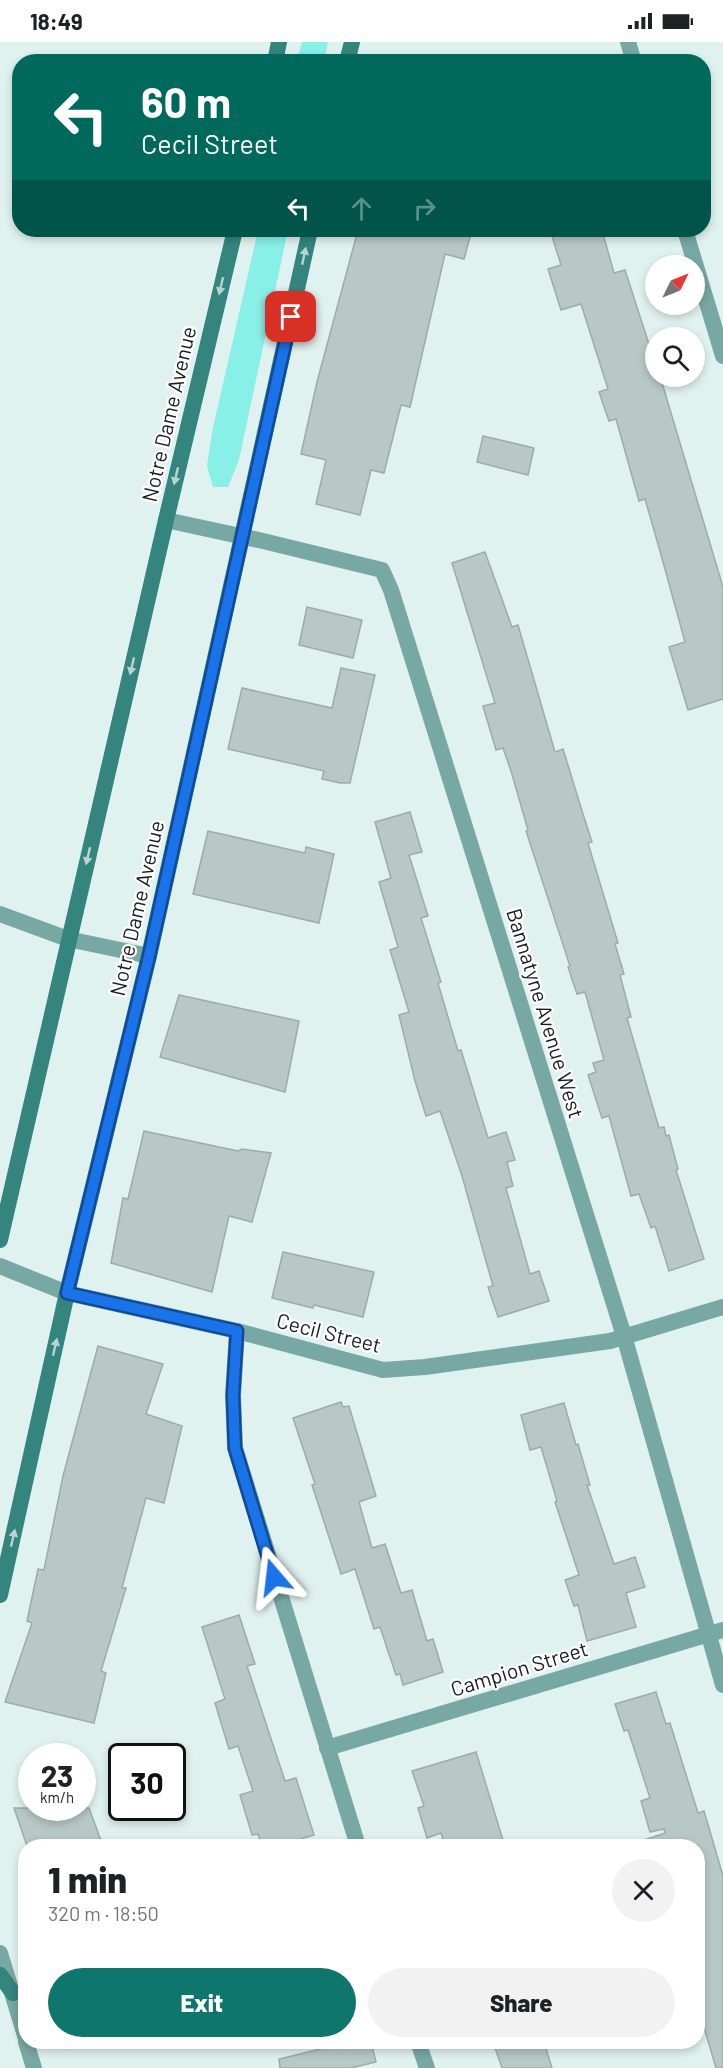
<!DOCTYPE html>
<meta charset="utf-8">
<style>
body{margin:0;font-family:Barlow,sans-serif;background:#f2f2f2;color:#202124;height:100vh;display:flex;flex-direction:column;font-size:22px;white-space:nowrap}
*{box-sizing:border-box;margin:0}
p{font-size:20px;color:#757577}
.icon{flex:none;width:33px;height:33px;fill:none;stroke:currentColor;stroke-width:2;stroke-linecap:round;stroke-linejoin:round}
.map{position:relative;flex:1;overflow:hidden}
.sheet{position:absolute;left:18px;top:1797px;width:687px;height:210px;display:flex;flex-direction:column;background:#fff;border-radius:24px;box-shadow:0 3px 9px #0003}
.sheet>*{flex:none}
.banner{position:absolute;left:12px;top:12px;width:699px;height:183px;border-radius:24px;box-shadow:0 3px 9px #0003;background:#00695c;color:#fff;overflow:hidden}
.needle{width:39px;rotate:47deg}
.tools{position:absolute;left:645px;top:213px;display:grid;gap:12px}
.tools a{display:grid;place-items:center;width:60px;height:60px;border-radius:50%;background:#fff;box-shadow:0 3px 9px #0003;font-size:30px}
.speed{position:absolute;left:18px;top:1701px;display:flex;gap:12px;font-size:30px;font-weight:700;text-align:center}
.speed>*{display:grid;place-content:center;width:78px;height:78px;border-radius:50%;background:#fff;box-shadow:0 3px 9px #0003;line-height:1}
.speed small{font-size:15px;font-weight:400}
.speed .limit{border:3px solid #111;border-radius:9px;background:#fff;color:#111}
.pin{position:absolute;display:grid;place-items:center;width:51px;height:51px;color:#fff;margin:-26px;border-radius:12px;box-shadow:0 3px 9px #0006}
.me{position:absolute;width:66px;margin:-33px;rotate:343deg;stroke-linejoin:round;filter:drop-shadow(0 0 4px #0008)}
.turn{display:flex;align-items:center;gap:21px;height:126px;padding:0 30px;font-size:27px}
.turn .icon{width:78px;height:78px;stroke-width:2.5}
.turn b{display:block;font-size:42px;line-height:51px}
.lanes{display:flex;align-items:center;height:57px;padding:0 30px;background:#0003;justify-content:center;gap:30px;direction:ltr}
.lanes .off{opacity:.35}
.round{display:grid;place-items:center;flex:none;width:63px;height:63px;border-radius:32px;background:#f2f2f2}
.summary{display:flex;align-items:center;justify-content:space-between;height:102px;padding:0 30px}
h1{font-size:36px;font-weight:800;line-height:45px}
.primary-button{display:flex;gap:12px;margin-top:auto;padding:12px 30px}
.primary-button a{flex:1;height:69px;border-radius:36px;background:#0f766e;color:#fff;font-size:24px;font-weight:800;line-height:69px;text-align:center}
.primary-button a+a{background:#f2f2f2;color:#202124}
.status{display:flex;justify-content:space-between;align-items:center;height:42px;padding:0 30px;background:#fff;direction:ltr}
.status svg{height:16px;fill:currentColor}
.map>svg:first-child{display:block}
.green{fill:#89f0e8}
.building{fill:#b7c8c6;stroke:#9cacaa;stroke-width:1.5}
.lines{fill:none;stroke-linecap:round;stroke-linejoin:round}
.minor{stroke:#78a8a3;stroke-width:16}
.secondary{stroke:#35857f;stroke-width:16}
.oneway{fill:#b8d4d2}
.route-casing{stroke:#114b97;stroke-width:15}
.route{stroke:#1a73e8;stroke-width:10}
.labels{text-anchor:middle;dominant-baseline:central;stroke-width:4.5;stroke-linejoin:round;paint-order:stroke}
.street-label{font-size:21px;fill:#171d1d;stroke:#fff}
</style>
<div class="status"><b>18:49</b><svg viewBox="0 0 49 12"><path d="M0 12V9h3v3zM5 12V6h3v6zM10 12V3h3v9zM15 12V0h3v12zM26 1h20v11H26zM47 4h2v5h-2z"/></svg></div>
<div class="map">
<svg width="723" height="2026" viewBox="0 0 723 2026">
<rect width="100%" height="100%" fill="#e0f2f0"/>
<g class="green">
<polygon points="302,0 328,0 324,19 297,19"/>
<polygon points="258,188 288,188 239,418 228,445 213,445 207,424 212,390"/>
</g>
<g class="building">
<polygon points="358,188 472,188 464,217 445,212 410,365 401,363 384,431 371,428 360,473 316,462 326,418 301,412 317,340"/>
<polygon points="550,188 602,188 614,231 625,228 656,324 656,334 660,334 723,545 723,657 688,668 669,605 685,600 660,509 645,457 639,459 616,377 609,379 599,350 608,347 581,262 561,268 548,227 561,223"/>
<polygon points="483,394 534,406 528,433 477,420"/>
<polygon points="485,510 512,585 518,583 555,710 563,707 583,772 592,800 588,801 618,901 615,902 624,932 620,933 631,975 627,976 659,1086 664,1085 666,1094 669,1093 678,1127 676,1128 704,1217 669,1229 655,1184 651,1186 639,1152 631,1154 609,1074 602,1076 588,1033 596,1030 593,1021 604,1018 585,950 577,952 568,925 570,924 526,789 528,788 511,729 503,706 496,708 483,664 495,661 452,521"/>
<polygon points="307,565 362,578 353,616 299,603"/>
<polygon points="341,626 375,633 350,741 340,741 322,737 324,729 228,707 242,646 332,666"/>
<polygon points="410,770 422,810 409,813 428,874 421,876 441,940 438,941 458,1009 461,1008 488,1096 506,1090 515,1118 507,1120 513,1144 506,1146 530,1232 539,1229 549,1259 498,1275 488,1245 493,1244 462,1134 440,1069 426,1074 415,1039 399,973 409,970 390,908 398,905 379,840 391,836 375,780"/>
<polygon points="208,789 305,811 306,805 334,812 319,881 193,852"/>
<polygon points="179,953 299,979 285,1050 160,1015"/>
<polygon points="144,1089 238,1109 242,1107 271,1111 252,1180 229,1174 212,1250 111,1221 123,1156 128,1157"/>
<polygon points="283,1210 374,1230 363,1275 314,1263 313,1266 272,1256"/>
<polygon points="98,1304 163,1322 146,1372 182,1384 164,1461 146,1456 122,1546 126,1546 101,1629 106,1631 94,1681 5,1660 32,1581 27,1579 38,1527 44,1528 63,1434"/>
<polygon points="341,1360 343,1365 349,1364 376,1454 359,1460 372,1506 385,1502 401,1551 412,1548 427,1599 433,1597 443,1630 403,1643 400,1632 396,1633 380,1585 374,1587 355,1527 341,1532 312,1443 315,1442 293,1376"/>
<polygon points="564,1361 576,1403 578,1402 590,1443 587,1443 614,1522 635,1515 645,1545 626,1551 636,1585 587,1599 578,1563 574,1564 565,1538 579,1533 555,1460 557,1459 541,1405 530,1408 521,1373"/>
<polygon points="239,1573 255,1622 247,1624 285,1739 296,1736 314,1793 277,1804 262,1804 258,1792 252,1793 240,1753 253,1749 238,1704 229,1707 215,1661 225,1657 202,1585"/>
<polygon points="656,1650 666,1682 670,1681 698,1771 704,1769 723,1834 723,2026 716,2026 698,1965 698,1804 642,1804 641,1799 665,1791 664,1787 650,1790 641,1759 650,1756 628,1688 624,1689 615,1662"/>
<polygon points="476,1710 503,1798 480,1804 445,1804 441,1791 427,1796 418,1766 424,1764 412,1729"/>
<polygon points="14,1766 89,1766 103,1804 27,1804"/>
<polygon points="349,2000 371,2000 376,2020 351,2026 280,2026 279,2017"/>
<polygon points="493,2000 544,2000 552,2026 502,2026"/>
</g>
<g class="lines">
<g class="minor">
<polyline points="628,0 634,20"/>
<polyline points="685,188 723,314"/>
<polyline points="166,478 263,499 382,528 391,548 624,1294 723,1643"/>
<polyline points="0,872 68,897 149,914"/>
<polyline points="0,1224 67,1251 237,1289 383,1328 425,1325 610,1299 723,1265"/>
<polyline points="237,1289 233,1353 235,1406 358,1804"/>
<polyline points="327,1706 723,1588"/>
<polyline points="0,1911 26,1997"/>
<polyline points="26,2000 34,2026"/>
<polyline points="418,2000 427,2026"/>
</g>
<g class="secondary">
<polyline points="275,20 279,0"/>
<polyline points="347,20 352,0"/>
<polyline points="0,1198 166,478 235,188"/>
<polyline points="0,1553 67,1251 149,914 310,188"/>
<polyline points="0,1933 13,1951"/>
</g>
</g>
<defs><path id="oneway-solid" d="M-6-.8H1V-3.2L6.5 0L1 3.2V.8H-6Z" transform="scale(1.5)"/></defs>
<g class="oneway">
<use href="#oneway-solid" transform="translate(304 214) rotate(-78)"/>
<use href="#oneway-solid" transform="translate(221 244) rotate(103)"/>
<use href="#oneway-solid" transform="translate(176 434) rotate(103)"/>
<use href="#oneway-solid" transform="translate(132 624) rotate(103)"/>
<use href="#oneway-solid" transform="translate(88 814) rotate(103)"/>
<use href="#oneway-solid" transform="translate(55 1305) rotate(-77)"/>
<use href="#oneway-solid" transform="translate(13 1496) rotate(-77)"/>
</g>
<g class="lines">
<defs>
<polyline id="route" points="274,1535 235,1406 233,1353 237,1289 67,1251 149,914 291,275"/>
</defs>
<use href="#route" class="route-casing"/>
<use href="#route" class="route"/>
</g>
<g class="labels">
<g class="street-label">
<text transform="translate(168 372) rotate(-77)">Notre Dame Avenue</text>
<text transform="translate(136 866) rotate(-77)">Notre Dame Avenue</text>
<text transform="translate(546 971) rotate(73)">Bannatyne Avenue West</text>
<text transform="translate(329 1290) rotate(14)">Cecil Street</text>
<text transform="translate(519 1626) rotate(-17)">Campion Street</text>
</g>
</g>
</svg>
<div class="tools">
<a><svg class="needle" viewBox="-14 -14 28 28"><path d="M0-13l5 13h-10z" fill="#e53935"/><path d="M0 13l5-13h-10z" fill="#757577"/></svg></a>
<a><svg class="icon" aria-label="search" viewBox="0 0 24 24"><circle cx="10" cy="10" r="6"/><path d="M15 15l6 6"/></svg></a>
</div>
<div class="speed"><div>23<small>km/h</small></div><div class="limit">30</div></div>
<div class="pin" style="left:291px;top:275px;background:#d93025"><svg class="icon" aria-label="arrive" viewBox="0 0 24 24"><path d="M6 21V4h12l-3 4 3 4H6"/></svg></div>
<svg class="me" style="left:274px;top:1535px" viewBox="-20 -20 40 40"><path d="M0-17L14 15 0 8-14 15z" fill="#1a73e8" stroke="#fff" stroke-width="4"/></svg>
<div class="banner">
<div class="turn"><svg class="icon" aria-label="left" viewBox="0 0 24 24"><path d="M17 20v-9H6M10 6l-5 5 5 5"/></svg><div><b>60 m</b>Cecil Street</div></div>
<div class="lanes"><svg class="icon" aria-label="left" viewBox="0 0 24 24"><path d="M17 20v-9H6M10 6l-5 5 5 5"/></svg><svg class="icon off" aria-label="ahead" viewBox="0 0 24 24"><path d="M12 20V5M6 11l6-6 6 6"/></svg><svg class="icon off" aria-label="right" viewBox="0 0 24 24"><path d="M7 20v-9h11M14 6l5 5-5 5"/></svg></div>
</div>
<section class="sheet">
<div class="summary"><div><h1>1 min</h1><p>320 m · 18:50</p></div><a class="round"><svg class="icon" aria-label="close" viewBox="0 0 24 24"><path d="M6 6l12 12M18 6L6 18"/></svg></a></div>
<div class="primary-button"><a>Exit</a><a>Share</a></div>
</section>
</div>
